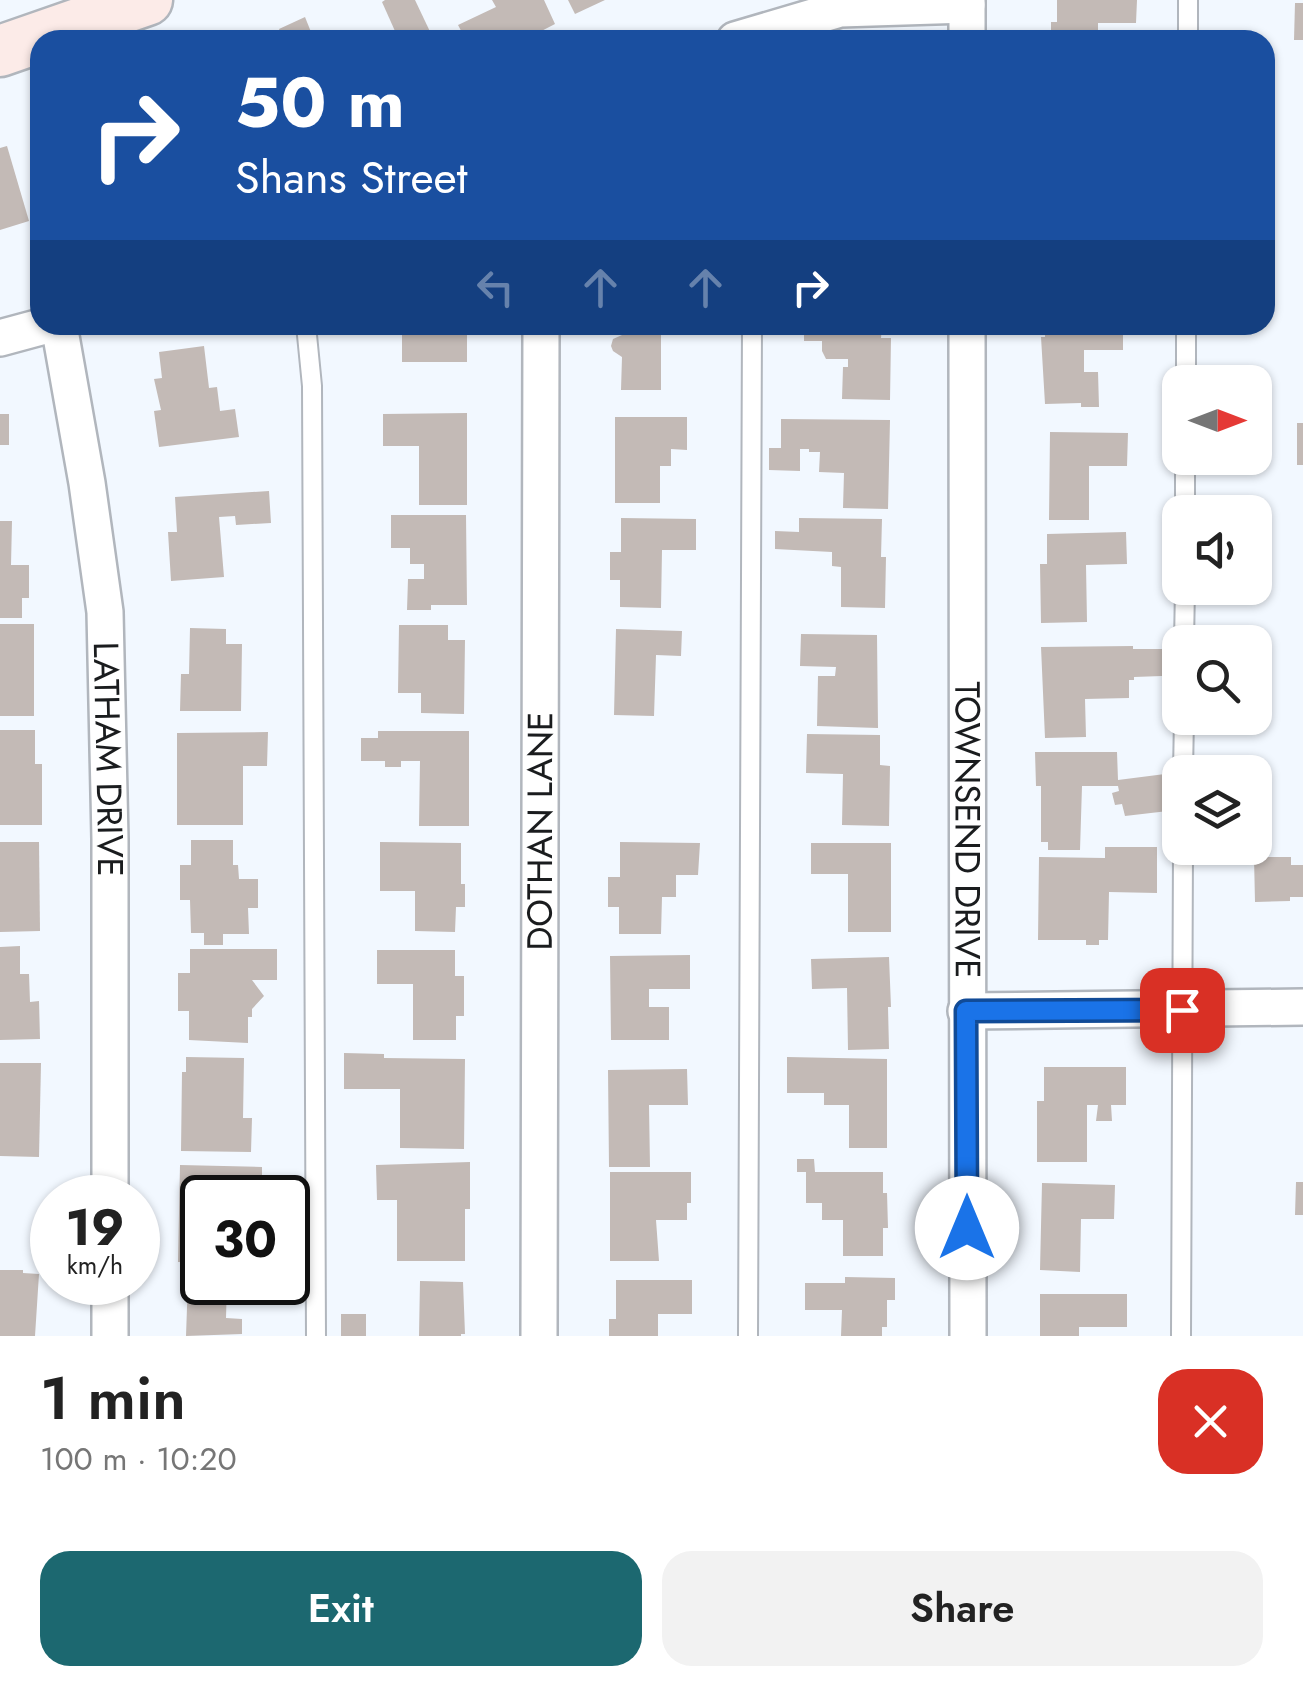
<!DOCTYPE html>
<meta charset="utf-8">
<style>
body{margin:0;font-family:Jost,sans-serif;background:#f2f2f2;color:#222;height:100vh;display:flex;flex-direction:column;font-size:38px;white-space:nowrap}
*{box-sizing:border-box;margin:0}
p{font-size:32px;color:#767676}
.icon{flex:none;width:55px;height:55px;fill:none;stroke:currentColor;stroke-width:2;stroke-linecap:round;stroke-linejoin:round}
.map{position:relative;height:1336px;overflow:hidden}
.details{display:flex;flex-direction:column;background:#fff;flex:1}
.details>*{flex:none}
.top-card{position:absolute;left:30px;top:30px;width:1245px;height:305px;border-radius:30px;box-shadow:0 2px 8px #0004;background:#1a4fa0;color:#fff;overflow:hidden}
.needle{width:65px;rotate:90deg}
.fabs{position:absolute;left:1162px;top:365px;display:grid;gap:20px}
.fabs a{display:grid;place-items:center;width:110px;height:110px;border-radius:20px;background:#fff;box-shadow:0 2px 8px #0004;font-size:50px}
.speed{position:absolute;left:30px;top:1175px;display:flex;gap:20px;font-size:50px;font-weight:700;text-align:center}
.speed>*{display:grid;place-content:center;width:130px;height:130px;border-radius:50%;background:#fff;box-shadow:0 2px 8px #0004;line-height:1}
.speed small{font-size:25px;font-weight:400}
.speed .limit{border:5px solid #111;border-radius:15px;background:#fff;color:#111}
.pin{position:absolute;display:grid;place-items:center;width:85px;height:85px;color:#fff;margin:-42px;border-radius:20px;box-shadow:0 5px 15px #0006}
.me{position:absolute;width:110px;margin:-55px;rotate:0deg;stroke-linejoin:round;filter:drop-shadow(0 0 8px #0008)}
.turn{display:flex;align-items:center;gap:35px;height:210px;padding:0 40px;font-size:45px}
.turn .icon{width:130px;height:130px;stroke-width:2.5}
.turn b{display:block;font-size:70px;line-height:85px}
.lanes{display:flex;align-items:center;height:95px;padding:0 40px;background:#0003;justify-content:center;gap:50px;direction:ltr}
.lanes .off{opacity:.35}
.round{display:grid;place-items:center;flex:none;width:105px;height:105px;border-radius:30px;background:#f2f2f2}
.overview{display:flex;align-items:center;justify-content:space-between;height:170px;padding:0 40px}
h1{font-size:60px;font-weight:600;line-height:75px}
.action{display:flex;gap:20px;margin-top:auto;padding:20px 40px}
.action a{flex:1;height:115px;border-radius:30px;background:#1c6870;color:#fff;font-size:40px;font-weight:600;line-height:115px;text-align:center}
.action a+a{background:#f2f2f2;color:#222}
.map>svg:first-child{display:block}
.building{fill:#c3bab6}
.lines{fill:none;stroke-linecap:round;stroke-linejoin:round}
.lane-casing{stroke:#b1b6bd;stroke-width:22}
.street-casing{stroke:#b1b6bd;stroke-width:40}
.secondary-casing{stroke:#b1b6bd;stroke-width:55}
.lane{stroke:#fff;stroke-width:18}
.street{stroke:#fff;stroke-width:35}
.secondary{stroke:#fcebe8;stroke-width:50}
.route-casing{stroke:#114b97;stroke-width:25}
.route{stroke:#1a73e8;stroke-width:18}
.labels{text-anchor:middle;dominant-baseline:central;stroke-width:10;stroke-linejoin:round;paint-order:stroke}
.street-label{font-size:35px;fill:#1a1c1e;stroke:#fff}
</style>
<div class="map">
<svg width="1303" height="1336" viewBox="0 0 1303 1336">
<rect width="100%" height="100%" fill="#f2f8ff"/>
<g class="building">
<polygon points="385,0 415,0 434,40 399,40 382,2"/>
<polygon points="492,0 544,0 555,24 524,40 466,40 458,25 496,7"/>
<polygon points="568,0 605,0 575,14"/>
<polygon points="1057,0 1137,0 1136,23 1098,23 1098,40 1051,40 1051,22 1057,22"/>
<polygon points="1295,3 1303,3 1303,40 1294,40"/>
<polygon points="305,17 313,37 318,35 320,40 283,40 279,29"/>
<polygon points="7,146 29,221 0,230 0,148"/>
<rect x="402" y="325" width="65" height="37"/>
<polygon points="622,325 724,325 724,329 697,329 697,334 661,333 661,390 621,390 622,357 613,351 611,346 613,339 622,335"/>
<polygon points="804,325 882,325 881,338 891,338 890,400 842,399 843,367 848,367 848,359 826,359 822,351 822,341 804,341"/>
<polygon points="1045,325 1123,325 1123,350 1084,350 1084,372 1098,372 1099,407 1081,407 1081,403 1045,404 1041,337 1045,337"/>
<polygon points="204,346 209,388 217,387 220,411 235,409 239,437 159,447 154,411 161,410 154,379 162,378 159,352"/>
<polygon points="467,413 467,505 419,505 419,446 383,446 383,414"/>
<rect x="0" y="414" width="9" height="31"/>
<polygon points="615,417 687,417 687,450 671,449 671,466 660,466 660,503 615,503"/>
<polygon points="781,419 890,420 888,509 843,508 844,473 819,472 820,452 809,452 809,449 800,449 800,471 769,470 769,448 781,448"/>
<rect x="1297" y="423" width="6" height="42"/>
<polygon points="1050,432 1128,433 1127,466 1089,466 1089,520 1049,520"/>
<polygon points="269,491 271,523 236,525 235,516 219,517 224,577 171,581 168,532 177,532 175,497"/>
<polygon points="391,515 466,515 467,605 431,605 431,610 407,610 408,579 424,579 424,564 410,564 410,548 391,548"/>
<polygon points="621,518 696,519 696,550 662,550 661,608 620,607 620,580 610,580 610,552 621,552"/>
<polygon points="799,518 882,519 881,557 886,557 885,608 841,607 841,567 832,566 832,552 775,549 775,531 799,532"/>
<polygon points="0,521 12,521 11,565 29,565 29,598 22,598 22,618 0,618"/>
<polygon points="1126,532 1127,564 1086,565 1087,622 1041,623 1040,564 1047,564 1047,534"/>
<rect x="0" y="624" width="34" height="92"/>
<polygon points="399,625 448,625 448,640 465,640 464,714 421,713 421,693 398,693"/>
<polygon points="190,628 226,629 226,644 242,644 241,711 180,711 181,674 189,674"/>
<polygon points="616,629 682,631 681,656 656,655 654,716 614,715"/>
<polygon points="801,634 877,635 878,728 817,726 818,676 835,676 836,667 800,666"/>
<polygon points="1133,646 1133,649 1162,649 1162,676 1134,677 1134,680 1129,680 1129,698 1085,699 1086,737 1045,738 1041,647"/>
<polygon points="0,730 35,730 35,764 42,764 42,825 0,825"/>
<polygon points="378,731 469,731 469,826 419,826 420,761 401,761 401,767 385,767 385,761 361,761 361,738 378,738"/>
<polygon points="268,732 267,766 243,766 243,825 177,825 177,733"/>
<polygon points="807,734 880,735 880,765 890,766 889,826 842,825 843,774 806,773"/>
<polygon points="1035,752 1117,752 1118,780 1165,774 1168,811 1125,816 1122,804 1115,805 1112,793 1119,791 1118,786 1082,786 1080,850 1048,850 1048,842 1041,842 1041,786 1036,786"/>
<polygon points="191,840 233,840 233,865 238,865 239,879 258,879 258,908 248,908 249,934 223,934 223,945 204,945 204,933 191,933 190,900 180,900 180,865 191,865"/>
<polygon points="0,842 39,842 40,931 0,932"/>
<polygon points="380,842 461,843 461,884 465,884 465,907 456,907 455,932 415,931 415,891 380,891"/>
<polygon points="620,842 700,843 698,875 676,875 676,897 662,897 661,934 619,934 619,907 608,907 608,877 620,877"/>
<polygon points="811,843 891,843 891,932 848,932 848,874 811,874"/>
<polygon points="1105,847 1157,847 1157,893 1109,892 1108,940 1099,940 1099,945 1086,945 1086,940 1038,940 1039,857 1105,858"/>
<polygon points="1254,857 1291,857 1291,865 1303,865 1303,897 1290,897 1290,901 1255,902"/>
<polygon points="20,946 20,974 29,974 30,1002 39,1001 40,1039 0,1040 0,947"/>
<polygon points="190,949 277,949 277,980 252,980 264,996 252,1009 252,1017 248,1017 248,1043 189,1040 189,1011 178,1011 178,973 190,973"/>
<polygon points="377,950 455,950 455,976 464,976 464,1016 456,1016 456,1040 413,1040 413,984 377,984"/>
<polygon points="690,955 690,989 649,989 649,1007 669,1007 669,1040 611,1040 610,956"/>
<polygon points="889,957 891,1007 888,1007 889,1049 848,1050 847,988 812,989 811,959"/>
<polygon points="344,1053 384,1054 384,1058 465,1059 464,1149 400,1148 400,1089 344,1089"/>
<polygon points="186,1057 244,1058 243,1118 252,1118 251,1152 181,1151 182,1072 186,1072"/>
<polygon points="787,1057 887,1059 887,1148 849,1148 849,1105 824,1105 824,1093 787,1093"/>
<polygon points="0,1063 41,1063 39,1157 0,1156"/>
<polygon points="1044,1067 1126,1067 1126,1105 1111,1105 1112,1121 1096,1121 1098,1105 1087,1105 1087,1162 1037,1162 1037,1101 1044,1101"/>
<polygon points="687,1069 688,1105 649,1105 650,1167 609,1167 608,1070"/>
<polygon points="797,1159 814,1159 815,1172 883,1172 883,1193 887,1193 888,1228 883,1228 883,1256 843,1256 843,1220 822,1220 822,1203 806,1203 806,1172 797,1172"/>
<polygon points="470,1162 470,1209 465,1209 465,1261 397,1261 397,1200 377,1200 376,1165"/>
<polygon points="180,1165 262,1167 262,1198 202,1198 202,1263 178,1262"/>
<polygon points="610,1172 691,1172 691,1203 687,1203 687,1220 656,1220 659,1261 610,1261"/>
<polygon points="1296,1182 1303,1182 1303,1215 1295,1215"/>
<polygon points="1042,1183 1115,1185 1114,1219 1081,1219 1080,1272 1040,1270"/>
<polygon points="0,1270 23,1270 23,1273 39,1274 35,1336 0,1336"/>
<polygon points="845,1277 895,1278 895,1300 887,1300 887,1327 882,1327 882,1336 841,1336 842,1310 805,1310 805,1283 845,1283"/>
<polygon points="188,1279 202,1279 202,1282 227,1282 226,1318 242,1319 242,1334 186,1336"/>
<polygon points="616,1280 692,1280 692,1314 658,1314 658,1336 609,1336 609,1319 616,1319"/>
<polygon points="420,1281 463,1282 465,1334 461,1334 461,1336 419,1336"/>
<polygon points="1040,1294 1127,1294 1127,1327 1079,1327 1079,1336 1040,1336"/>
<rect x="341" y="1314" width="25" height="22"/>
</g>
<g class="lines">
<defs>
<g id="lane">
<polyline points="1188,40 1188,0"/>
<polyline points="306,325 312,386 316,1336"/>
<polyline points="1186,382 1186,325"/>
<polyline points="1185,512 1185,458"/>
<polyline points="1184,642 1185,588"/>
<polyline points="1183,772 1184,718"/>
<polyline points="748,1336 752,325"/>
<polyline points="1181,1336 1183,848"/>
</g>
<g id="street">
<polyline points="735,40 840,9 967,5"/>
<polyline points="967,40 967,0"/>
<path id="s1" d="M59,325l28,158 18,129 5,227v359"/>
<path id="s2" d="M967,325l1,1011"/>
<polyline points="0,338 48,325"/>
<polyline points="966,1011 1303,1007"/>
<polyline points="110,1336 110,1282"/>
<path id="s3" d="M539,1336l2,-1011"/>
</g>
<polyline id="secondary" points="0,51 147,0"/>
</defs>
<use href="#lane" class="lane-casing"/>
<use href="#street" class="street-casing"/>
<use href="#secondary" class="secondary-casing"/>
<use href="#lane" class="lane"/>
<use href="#street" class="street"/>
<use href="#secondary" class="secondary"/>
</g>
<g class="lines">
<defs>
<polyline id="route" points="967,1228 966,1011 1182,1010"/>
</defs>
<use href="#route" class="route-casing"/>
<use href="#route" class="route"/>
</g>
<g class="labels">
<g class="street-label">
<text stroke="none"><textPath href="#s1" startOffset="438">LATHAM DRIVE</textPath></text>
<text stroke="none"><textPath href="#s3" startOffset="505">DOTHAN LANE</textPath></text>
<text stroke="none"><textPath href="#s2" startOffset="505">TOWNSEND DRIVE</textPath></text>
</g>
</g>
</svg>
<div class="fabs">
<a><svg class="needle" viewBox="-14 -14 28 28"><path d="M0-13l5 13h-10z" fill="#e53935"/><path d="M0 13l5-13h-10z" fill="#767676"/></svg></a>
<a><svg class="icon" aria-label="sound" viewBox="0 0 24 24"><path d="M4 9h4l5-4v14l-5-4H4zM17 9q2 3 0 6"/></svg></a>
<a><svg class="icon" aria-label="search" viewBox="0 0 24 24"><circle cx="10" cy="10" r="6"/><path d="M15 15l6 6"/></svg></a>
<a><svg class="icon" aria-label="layers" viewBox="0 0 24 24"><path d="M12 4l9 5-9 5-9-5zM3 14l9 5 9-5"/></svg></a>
</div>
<div class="speed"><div>19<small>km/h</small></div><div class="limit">30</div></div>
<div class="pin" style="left:1182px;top:1010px;background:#d93025"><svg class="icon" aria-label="arrive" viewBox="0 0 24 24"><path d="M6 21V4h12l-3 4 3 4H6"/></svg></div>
<svg class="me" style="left:967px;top:1228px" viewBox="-20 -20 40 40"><circle r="19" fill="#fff"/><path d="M0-13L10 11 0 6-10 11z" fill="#1a73e8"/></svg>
<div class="top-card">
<div class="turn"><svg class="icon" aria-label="right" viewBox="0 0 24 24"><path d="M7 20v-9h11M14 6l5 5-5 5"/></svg><div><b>50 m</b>Shans Street</div></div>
<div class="lanes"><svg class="icon off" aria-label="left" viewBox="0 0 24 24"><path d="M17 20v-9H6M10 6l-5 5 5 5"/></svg><svg class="icon off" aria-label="ahead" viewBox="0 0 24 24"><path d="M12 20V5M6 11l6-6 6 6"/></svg><svg class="icon off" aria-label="ahead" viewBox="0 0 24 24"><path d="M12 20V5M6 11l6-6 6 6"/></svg><svg class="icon" aria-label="right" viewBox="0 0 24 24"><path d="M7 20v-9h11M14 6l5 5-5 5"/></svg></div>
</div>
</div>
<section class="details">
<div class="overview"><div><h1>1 min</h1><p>100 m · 10:20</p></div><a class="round" style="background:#d93025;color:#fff"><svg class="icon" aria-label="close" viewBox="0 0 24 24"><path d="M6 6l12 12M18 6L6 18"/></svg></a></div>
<div class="action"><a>Exit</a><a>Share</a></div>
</section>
